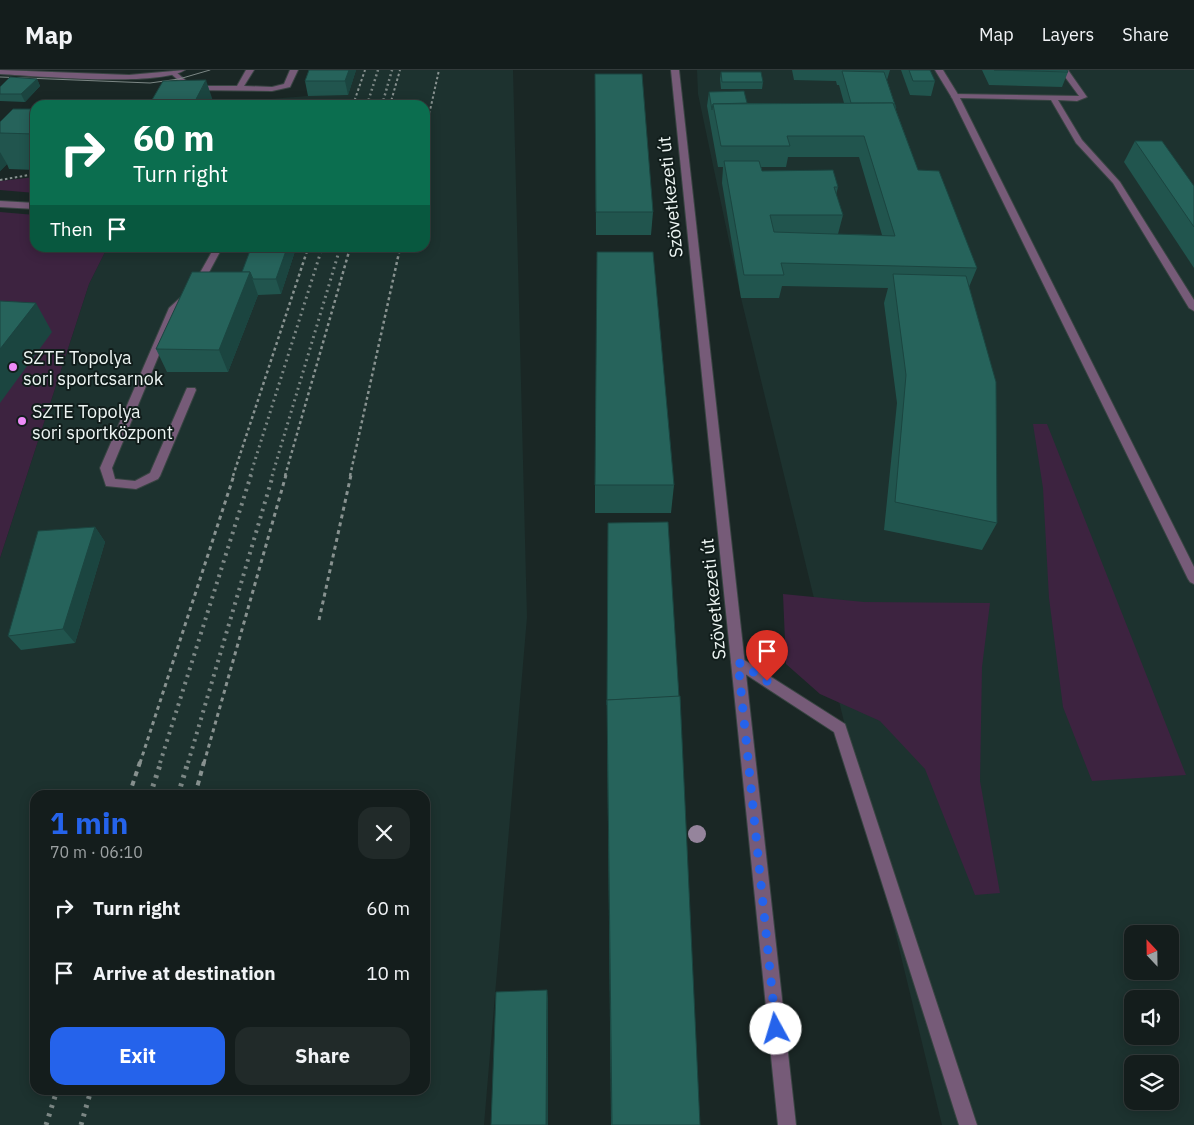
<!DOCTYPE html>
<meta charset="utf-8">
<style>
body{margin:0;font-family:"IBM Plex Sans",sans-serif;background:#212a29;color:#f1f3f6;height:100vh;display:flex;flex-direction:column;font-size:19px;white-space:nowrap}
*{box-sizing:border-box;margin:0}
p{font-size:16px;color:#9da2a3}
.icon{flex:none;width:28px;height:28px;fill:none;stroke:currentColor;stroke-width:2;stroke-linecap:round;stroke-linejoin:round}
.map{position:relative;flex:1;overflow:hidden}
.details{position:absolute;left:30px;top:720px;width:400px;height:305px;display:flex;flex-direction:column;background:#141d1c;border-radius:15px;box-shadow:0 2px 12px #0003,0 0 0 1px #333b3b}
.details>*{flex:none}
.banner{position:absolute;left:30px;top:30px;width:400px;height:152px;border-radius:15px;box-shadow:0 2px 12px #0003,0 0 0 1px #333b3b;background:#0b6e4f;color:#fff;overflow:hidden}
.needle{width:32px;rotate:338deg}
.tools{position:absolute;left:1124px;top:855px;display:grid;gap:10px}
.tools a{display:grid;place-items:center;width:55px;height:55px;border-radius:10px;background:#141d1c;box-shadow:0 2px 12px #0003,0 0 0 1px #333b3b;font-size:25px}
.pin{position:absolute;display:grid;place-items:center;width:42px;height:42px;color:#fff;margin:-51px -21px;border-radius:50% 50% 50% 0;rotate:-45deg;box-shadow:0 0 5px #0007}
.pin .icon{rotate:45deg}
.me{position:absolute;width:55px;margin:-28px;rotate:354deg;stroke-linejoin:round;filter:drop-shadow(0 0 4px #0008)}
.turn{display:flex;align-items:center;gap:18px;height:105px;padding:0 20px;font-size:22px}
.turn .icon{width:65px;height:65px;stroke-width:2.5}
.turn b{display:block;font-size:35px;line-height:42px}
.then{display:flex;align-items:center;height:48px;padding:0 20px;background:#0003;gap:10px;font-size:19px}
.round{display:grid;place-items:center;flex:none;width:52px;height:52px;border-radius:15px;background:#212a29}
.headline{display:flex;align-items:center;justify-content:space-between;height:85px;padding:0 20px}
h1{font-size:30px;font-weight:700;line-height:38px;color:#2563eb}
.button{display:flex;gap:10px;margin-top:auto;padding:10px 20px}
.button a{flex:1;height:58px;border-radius:15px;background:#2563eb;color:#fff;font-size:20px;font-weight:700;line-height:58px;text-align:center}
.button a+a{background:#212a29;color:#f1f3f6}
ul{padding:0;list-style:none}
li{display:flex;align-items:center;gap:15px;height:65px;padding:0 20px}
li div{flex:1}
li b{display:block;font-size:19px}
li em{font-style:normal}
header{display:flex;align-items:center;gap:30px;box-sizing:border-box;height:70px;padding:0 25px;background:#141d1c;border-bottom:1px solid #333b3b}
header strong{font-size:24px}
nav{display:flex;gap:28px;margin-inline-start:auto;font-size:18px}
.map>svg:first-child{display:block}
.built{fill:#1d322f;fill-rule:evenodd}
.green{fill:#3d2340}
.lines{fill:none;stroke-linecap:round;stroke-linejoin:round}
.service-casing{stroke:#384442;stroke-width:2}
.minor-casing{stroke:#384442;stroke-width:2}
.path-far3{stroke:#889290;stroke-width:2;stroke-dasharray:2.5 2.5;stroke-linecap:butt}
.path-far2{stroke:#889290;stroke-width:2.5;stroke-dasharray:3 3;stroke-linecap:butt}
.path-far1{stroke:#889290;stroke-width:3;stroke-dasharray:4 4;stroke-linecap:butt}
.path{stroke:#889290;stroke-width:4;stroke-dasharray:5 5;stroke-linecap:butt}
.service{fill:#765b78;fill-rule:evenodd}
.minor{fill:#765b78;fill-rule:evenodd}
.tram{stroke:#7c8785;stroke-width:1}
.rail-far3{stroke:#7c8785;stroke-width:2.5;stroke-dasharray:2 3;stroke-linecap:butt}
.rail-far2{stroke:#7c8785;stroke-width:3;stroke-dasharray:2 4;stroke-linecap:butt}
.rail-far1{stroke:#7c8785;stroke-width:4;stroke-dasharray:2.5 5;stroke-linecap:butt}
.rail{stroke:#7c8785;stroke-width:5;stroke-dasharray:3 6;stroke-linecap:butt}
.tree{fill:#95849c}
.wall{fill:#21554e;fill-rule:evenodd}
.shaded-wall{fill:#1b4540}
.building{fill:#26635b;stroke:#1b4540}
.route{stroke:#2563eb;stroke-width:9;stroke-dasharray:0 16.2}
.poi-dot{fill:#ee8bf8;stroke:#111d1b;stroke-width:2}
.labels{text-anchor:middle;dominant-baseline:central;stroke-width:4;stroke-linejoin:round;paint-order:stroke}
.street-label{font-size:18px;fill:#edf5f3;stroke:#111d1b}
.poi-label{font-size:18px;fill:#edf5f3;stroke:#111d1b;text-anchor:start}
</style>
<header>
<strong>Map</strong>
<nav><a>Map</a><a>Layers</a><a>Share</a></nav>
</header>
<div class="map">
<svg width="1194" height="1055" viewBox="0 0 1194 1055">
<rect width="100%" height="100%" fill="#1a2725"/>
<g class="built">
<path d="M314,0h199l14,547 -43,508h-484v-567l89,-274 18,-36h318v-143h-195l2,-3 76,-6 8,-20zM35,725h390v295h-390z"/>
<path d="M697,0h497v1055h-252l-201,-827 -43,-204zM1132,864h38v37h-38zM1132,929h38v37h-38zM1132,994h38v37h-38z"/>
</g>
<g class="green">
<polygon points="35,107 35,123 0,120 0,111"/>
<polygon points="0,142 35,145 35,178 107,178 89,214 0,488"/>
<polygon points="1033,354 1047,354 1186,705 1092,711 1063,637 1049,528 1043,418"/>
<polygon points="783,524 864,532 990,533 982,597 980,711 1000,823 975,825 925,699 880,651 820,624 786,594"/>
</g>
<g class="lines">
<defs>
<g id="service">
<polygon points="246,0 254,0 244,16 272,17 284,14 290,0 298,0 290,17 272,21 190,20 170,3 176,2 192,16 237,16"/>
<polygon points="1060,0 1068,0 1087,27 1077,31 1058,30 1082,70 1120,112 1194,230 1194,241 1189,238 1113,113 1076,73 1051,30 960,28 1194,497 1194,514 1190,512 1188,509 951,26 955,24 1079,26"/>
<polygon points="214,178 222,178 199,221 178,239 112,398 115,409 135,411 150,403 186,320 187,318 195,318 196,320 160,406 158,409 136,419 106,416 100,398 169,238 192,217"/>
<polygon points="738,586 845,654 977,1055 959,1055 834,662 733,596 731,592 733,588"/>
</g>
<g id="minor">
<path d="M0,0l129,5 56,-5c-27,17 -149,6 -185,4z"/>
<polygon points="671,0 679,0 796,1055 778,1055"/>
<polygon points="935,0 943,0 959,26 958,28 952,28"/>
<polygon points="0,131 35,133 35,139 0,137"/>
</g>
</defs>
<use href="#service" class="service-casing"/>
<use href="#minor" class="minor-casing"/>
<g class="path-far3">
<polyline points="353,35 365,0"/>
<polyline points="390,35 400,0"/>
<polyline points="425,63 439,0"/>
<polyline points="0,110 35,104"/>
</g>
<g class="path-far2">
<polyline points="233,406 308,178"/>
<polyline points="285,406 350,178"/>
<polyline points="350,406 400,178"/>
</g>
<g class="path-far1">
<polyline points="319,550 351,405"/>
<polyline points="140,693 234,405"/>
<polyline points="204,693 286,405"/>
</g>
<g class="path">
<polyline points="129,725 140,692"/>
<polyline points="195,725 204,692"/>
</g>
<use href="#service" class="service"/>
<use href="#minor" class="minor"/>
<polyline class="tram" points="0,7 150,13 179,9 210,0"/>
<g class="rail-far3">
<polyline points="367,35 378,0"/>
<polyline points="382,35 392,0"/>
</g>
<g class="rail-far2">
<polyline points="250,406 322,178"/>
<polyline points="272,406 340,178"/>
</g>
<g class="rail-far1">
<polyline points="160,693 251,405"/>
<polyline points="188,693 273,405"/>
</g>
<g class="rail">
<polyline points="150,725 161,692"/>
<polyline points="178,725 188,692"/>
<polyline points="46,1055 57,1020"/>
<polyline points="81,1055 91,1020"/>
</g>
</g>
<circle class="tree" cx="697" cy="764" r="9"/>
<g class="wall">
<polygon points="356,0 348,25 308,26 305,11"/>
<path d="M792,0h98l-3,10 9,28v2l22,60 59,98 -8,19 28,236 -15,27 -98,-20 13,-127 -13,-100 4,-15 -106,-2 -3,12h-38l-19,-115 1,-16h-5l-11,-61 2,-14 38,11h97l-5,-18h-2l-1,-4 -42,-1zM788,87h71l23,78 -44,-1 5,-19 -7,-20 2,-8 -76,-16 -1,-4h25z"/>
<polygon points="901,0 930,0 935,11 931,26 910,25"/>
<polygon points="982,0 1067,0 1068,2 1062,17 989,15"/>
<polygon points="721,2 763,12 762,19 721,19 720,9"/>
<polygon points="595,4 653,142 651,165 596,165"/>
<polygon points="37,9 40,16 25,32 0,31 0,17"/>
<polygon points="35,39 35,100 9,99 7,94 0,101 0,52"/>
<polygon points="1135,71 1194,116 1194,198 1124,92"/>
<polygon points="251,178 296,178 281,224 258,225 228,302 167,302 156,279 242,202"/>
<polygon points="595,415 674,415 671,443 595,443"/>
<polygon points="608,453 700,1055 611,1055 607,654"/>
<polygon points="95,457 105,472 75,573 21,580 8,566"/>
</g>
<g class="shaded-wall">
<polygon points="349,0 356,0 348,25 345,11"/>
<polygon points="37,9 40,16 25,32 21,24"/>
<polygon points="206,10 213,31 211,35 193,35"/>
<polygon points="0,82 7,94 0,101"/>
<polygon points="287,178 296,178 281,224 276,209"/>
<polygon points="250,202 258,225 228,302 219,280"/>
<polygon points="36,233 52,262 0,333 0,279"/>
<polygon points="95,457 105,472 75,573 63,559"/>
<polygon points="547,920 548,928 548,1055 546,1055"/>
</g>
<g class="building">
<polygon points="309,0 349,0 345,11 305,11"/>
<polygon points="909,0 930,0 935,11 913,11"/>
<polygon points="994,0 1067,0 1068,2"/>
<polygon points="842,1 884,2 896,38 895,38 893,33 851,33"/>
<polygon points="721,2 761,2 763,12 722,12"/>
<polygon points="595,4 642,4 653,142 596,142"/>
<polygon points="10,7 37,9 21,24 0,24 0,17"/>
<polygon points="206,10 193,35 149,35 163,11"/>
<polygon points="744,21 747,33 713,34 712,40 709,22"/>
<polygon points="218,33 301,33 300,35 217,35"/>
<polygon points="893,33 918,100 939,101 977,198 781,193 784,205 744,205 724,91 759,91 762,101 833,100 838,117 834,117 843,145 770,145 774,162 895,166 864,66 787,66 790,76 721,76 713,34"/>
<polygon points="13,39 35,39 35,64 0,63 0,52"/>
<polygon points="1135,71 1162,71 1194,116 1194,157"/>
<polygon points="251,178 287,178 276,209 253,209 250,202 242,202"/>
<polygon points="597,182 653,182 674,415 595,415"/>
<polygon points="192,202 250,202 219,280 156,279"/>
<polygon points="893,204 966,206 996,312 997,453 895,432 906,305"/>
<polygon points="0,231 36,233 0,279"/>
<polygon points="668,452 679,627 607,630 607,635 608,453"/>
<polygon points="95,457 63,559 8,566 38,461"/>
<polygon points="680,626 700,1055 612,1055 607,630"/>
<polygon points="547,920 546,1055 491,1055 496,922"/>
</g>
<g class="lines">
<polyline class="route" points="767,611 738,592 776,959"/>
</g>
<g class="poi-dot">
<circle cx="13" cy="297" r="5"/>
<circle cx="22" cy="351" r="5"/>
</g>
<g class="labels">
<g class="street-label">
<text transform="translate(670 127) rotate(-96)">Szövetkezeti út</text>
<text transform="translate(713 529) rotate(-96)">Szövetkezeti út</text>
</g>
<g class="poi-label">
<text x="23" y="287">SZTE Topolya<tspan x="23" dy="21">sori sportcsarnok</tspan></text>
<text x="32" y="341">SZTE Topolya<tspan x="32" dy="21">sori sportközpont</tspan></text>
</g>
</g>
</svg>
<div class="tools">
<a><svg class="needle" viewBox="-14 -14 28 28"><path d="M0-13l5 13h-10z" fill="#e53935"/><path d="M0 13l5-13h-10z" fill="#9da2a3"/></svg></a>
<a><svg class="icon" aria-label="sound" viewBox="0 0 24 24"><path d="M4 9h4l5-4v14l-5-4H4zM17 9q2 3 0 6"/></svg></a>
<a><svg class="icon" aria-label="layers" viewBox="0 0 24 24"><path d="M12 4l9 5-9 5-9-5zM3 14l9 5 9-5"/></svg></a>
</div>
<div class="pin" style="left:767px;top:611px;background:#d93025"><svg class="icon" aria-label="arrive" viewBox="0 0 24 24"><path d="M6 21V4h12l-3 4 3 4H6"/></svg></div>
<svg class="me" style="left:776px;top:959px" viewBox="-20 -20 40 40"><circle r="19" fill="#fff"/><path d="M0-13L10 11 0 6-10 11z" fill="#2563eb"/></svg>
<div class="banner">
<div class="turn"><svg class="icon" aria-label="right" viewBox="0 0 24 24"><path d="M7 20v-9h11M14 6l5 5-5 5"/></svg><div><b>60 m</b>Turn right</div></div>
<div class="then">Then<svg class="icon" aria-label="arrive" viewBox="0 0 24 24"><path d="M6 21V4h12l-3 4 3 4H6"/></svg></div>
</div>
<section class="details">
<div class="headline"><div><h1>1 min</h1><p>70 m · 06:10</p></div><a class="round"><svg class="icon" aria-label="close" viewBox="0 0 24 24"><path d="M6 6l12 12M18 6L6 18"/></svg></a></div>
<ul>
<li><svg class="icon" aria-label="right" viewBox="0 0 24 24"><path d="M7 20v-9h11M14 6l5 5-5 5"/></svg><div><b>Turn right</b></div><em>60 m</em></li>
<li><svg class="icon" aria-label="arrive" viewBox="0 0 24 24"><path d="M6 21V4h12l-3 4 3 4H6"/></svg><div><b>Arrive at destination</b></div><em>10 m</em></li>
</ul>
<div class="button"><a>Exit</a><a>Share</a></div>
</section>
</div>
